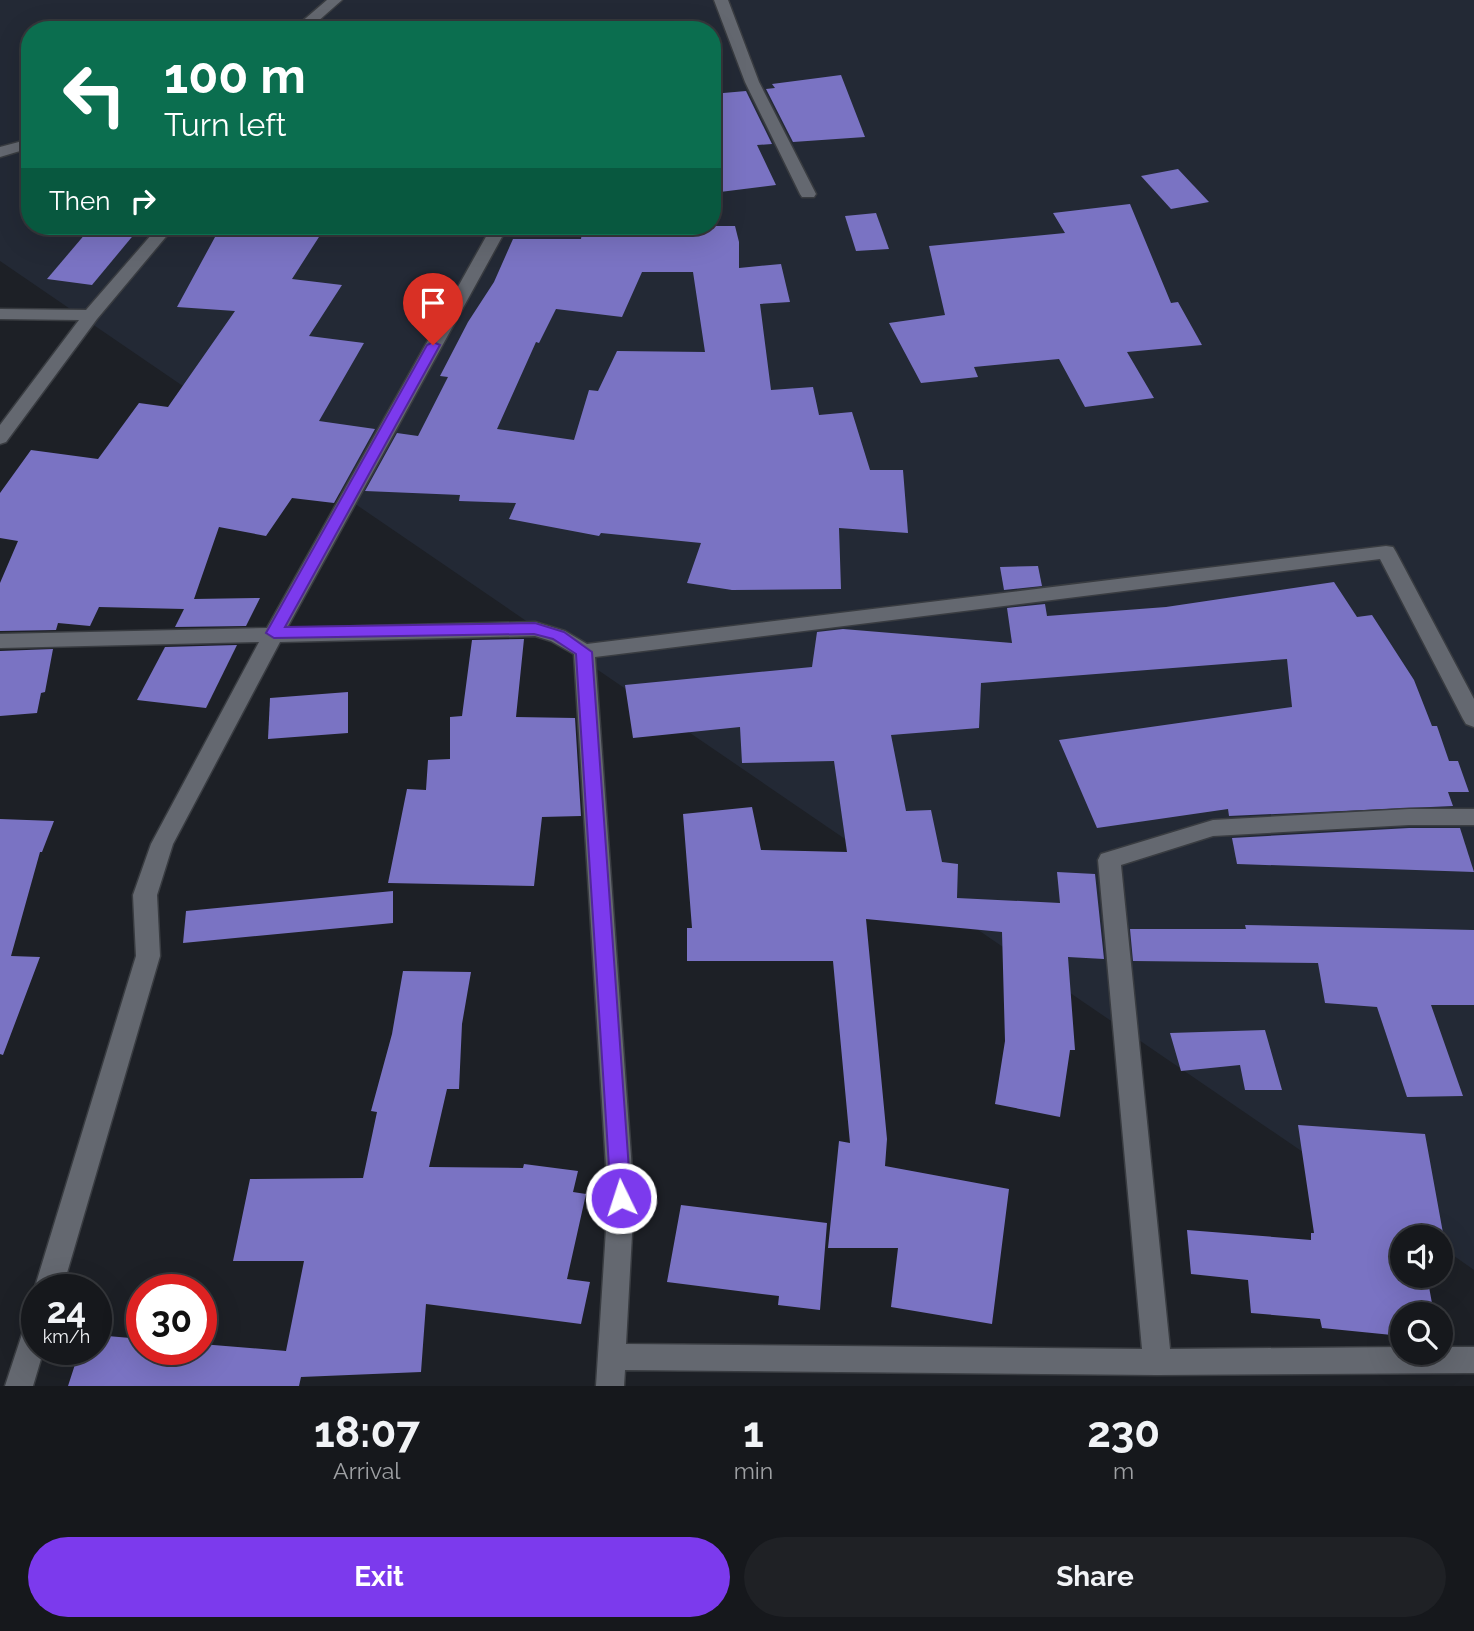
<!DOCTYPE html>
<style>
body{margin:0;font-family:Raleway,sans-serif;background:#1f2125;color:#f1f3f6;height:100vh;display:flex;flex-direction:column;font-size:26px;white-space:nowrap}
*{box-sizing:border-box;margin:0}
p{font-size:23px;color:#9ea0a3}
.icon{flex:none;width:38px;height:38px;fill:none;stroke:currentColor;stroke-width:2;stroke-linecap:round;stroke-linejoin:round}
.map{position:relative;height:1386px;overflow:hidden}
.side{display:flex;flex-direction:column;background:#16181c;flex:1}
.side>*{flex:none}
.hud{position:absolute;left:21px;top:21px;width:700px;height:214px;border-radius:28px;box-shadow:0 7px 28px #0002,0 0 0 2px #35373b;background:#0b6e4f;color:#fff;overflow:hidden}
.controls{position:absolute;left:1390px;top:1225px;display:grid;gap:14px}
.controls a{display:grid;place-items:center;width:63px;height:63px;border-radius:50%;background:#16181c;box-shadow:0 7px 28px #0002,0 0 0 2px #35373b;font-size:35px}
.speed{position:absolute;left:21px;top:1274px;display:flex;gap:14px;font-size:35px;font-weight:700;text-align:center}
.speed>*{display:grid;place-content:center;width:91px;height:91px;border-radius:50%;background:#16181c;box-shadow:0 7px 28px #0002,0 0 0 2px #35373b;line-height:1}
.speed small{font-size:18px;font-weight:400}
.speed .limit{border:10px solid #d22;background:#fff;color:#111}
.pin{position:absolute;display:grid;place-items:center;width:60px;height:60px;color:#fff;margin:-72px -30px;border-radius:50% 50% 50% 0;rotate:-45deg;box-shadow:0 0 7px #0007}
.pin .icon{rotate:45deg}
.me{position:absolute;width:77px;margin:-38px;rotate:356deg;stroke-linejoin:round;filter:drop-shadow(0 0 5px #0008)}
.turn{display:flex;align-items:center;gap:24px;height:147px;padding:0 28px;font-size:32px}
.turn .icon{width:91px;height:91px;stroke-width:2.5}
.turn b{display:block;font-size:49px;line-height:60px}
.then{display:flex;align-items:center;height:66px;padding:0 28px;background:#0003;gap:14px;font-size:26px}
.eta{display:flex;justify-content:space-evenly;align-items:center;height:119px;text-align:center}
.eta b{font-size:42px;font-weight:700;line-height:49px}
.primary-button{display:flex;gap:14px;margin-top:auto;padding:14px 28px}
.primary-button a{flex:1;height:80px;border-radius:42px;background:#7c3aed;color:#fff;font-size:28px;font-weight:700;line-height:80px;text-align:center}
.primary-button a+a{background:#1f2125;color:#f1f3f6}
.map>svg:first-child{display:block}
.built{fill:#232935;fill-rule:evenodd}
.building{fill:#7a73c3;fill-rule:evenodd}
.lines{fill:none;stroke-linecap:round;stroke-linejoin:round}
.minor-casing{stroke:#393c41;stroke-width:3}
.minor{fill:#646870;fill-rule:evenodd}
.route{fill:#7c3aed;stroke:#51269a;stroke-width:2}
</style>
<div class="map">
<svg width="1474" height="1386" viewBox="0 0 1474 1386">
<rect width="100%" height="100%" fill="#1d2026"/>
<path class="built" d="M0,0h1474v1270l-34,-24v-9h-13l-1427,-976zM30,30h682v196h-682z"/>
<g class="building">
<polygon points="841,75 865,137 793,142 766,89 775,88 772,84"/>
<polygon points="746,91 772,144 757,145 776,185 712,193 712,94"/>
<polygon points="1178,169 1209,202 1171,209 1141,176"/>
<polygon points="1130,204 1171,303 1178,302 1202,345 1127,352 1154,398 1085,407 1059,359 974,367 978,377 921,383 889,323 945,315 929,246 1065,233 1053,213"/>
<polygon points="876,213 889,249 856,251 845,216"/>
<polygon points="92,226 141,226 92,285 47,279"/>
<polygon points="221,226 326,226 292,279 342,285 309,336 364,343 319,421 375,429 334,503 292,498 266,536 219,527 194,599 260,598 246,626 175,627 184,609 99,607 90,626 58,623 56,630 0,631 0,583 18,541 0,538 0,493 31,450 98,459 139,403 168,407 235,311 177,307"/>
<path d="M583,226h152l4,16v26l42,-4 9,38 -30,2 11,86 42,-3 6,28 33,-3 18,58h33l5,63 -69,-5 2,61 -109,1 -45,-7 14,-40 -100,-10 -2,3 -90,-17 7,-16 -57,-2 1,-6 -95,-4 32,-58 21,3 30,-59 -8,-1 28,-54 26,-40 19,-43h68zM642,272h51l12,80 -88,-1 -19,40 -9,-1 -15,50 -77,-11 39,-87 3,1 17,-34 66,8z"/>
<polygon points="1038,566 1042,586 1004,590 1000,567"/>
<polygon points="1334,582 1357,617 1372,615 1414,680 1432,726 1437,726 1449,761 1458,761 1469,792 1448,792 1453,806 1229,816 1228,809 1097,828 1059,740 1292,707 1287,659 981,683 979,728 891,735 906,811 931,810 942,862 958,864 957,898 1060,903 1057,872 1095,874 1104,959 1068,957 1075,1050 1070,1050 1060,1117 995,1104 1005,1041 1002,932 866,919 887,1139 885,1166 1009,1189 992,1324 891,1307 898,1248 828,1248 839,1141 850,1143 833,961 687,961 687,928 692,928 683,814 752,807 761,850 847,852 834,761 742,763 740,727 633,738 625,685 812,667 817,632 843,629 1012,643 1007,608 1045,604 1047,616 1166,607"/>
<polygon points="524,639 516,717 575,718 581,816 542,817 534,886 388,883 407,789 426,790 428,760 450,759 450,717 462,716 472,640"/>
<polygon points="237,645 206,708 137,700 165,647"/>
<polygon points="53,649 45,692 41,693 37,713 0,716 0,651"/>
<polygon points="348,692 348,733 268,739 270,698"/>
<polygon points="0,819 54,821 42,852 40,852 11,956 40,957 3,1055 0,1054"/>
<polygon points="1409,828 1460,828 1474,872 1237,864 1232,838"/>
<polygon points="393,891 393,923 183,943 186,911"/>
<polygon points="1245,925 1474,930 1474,1005 1431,1005 1463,1096 1407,1097 1377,1007 1325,1003 1318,963 1133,961 1130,929 1246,929"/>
<polygon points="403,971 471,972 462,1024 459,1089 447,1089 429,1167 523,1168 524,1164 578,1171 573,1192 586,1194 567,1279 590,1282 581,1324 426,1304 421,1372 301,1377 299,1386 68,1386 80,1349 96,1349 96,1335 142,1339 142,1349 201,1349 201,1344 286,1351 304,1261 233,1261 250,1179 363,1178 377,1112 371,1111 392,1034"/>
<polygon points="1265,1030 1282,1090 1245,1090 1240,1065 1181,1071 1170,1033"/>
<polygon points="1298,1125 1425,1134 1443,1233 1420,1231 1421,1237 1402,1237 1402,1276 1427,1276 1434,1314 1402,1314 1402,1336 1322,1328 1320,1319 1251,1313 1248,1280 1191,1274 1187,1230 1311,1240 1311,1233 1314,1233"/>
<polygon points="681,1205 827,1223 820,1310 778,1305 779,1296 667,1282"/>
</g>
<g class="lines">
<defs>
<g id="minor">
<polygon points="327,0 342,0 308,30 292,30"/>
<polygon points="714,0 728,0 759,82 816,194 814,197 802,197 800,194 745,82"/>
<polygon points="30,139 30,148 0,157 0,147"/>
<polygon points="159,226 175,226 97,319 6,442 0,444 0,425 79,320 0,319 0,309 86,310"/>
<polygon points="492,226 508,226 287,628 535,622 565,631 587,644 1386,546 1393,547 1396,552 1474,699 1474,727 1466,724 1463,719 1380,559 595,657 634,1198 626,1344 1142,1349 1098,860 1101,854 1213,820 1409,809 1474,809 1474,825 1409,825 1213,836 1121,865 1170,1349 1402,1347 1402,1353 1440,1353 1440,1347 1474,1347 1474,1373 1157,1375 625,1370 624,1386 596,1386 608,1198 574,654 551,641 535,636 280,642 173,844 157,895 160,956 62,1290 37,1290 37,1295 34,1290 136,956 133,895 151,844 259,642 0,648 0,634 267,628"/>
<polygon points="37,1315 37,1349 44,1349 33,1386 5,1386 27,1319"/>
</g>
</defs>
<use href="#minor" class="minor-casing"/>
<use href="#minor" class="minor"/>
</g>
<polygon class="route" points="433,342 440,345 285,627 535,623 564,632 592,652 631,1198 628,1204 621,1207 614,1204 611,1198 576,654 553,639 534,634 274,638 266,633 427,345"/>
</svg>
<div class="controls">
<a><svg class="icon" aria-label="sound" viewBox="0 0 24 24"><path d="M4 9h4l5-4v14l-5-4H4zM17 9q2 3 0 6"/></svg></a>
<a><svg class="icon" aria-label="search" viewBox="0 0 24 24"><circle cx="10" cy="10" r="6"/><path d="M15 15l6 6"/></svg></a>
</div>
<div class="speed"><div>24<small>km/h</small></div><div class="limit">30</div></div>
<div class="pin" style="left:433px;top:345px;background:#d93025"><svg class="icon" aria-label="arrive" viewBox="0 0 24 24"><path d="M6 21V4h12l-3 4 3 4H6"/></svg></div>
<svg class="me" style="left:621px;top:1198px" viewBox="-20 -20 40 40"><circle r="17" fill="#7c3aed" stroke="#fff" stroke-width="3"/><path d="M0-11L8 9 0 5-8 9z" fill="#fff"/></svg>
<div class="hud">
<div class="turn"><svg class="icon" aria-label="left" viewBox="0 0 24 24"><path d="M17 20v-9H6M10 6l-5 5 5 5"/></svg><div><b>100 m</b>Turn left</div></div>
<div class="then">Then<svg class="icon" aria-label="right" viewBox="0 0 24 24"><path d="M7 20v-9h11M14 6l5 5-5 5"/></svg></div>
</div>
</div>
<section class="side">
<div class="eta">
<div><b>18:07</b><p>Arrival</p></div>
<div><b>1</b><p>min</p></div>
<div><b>230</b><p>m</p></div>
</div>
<div class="primary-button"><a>Exit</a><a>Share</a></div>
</section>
